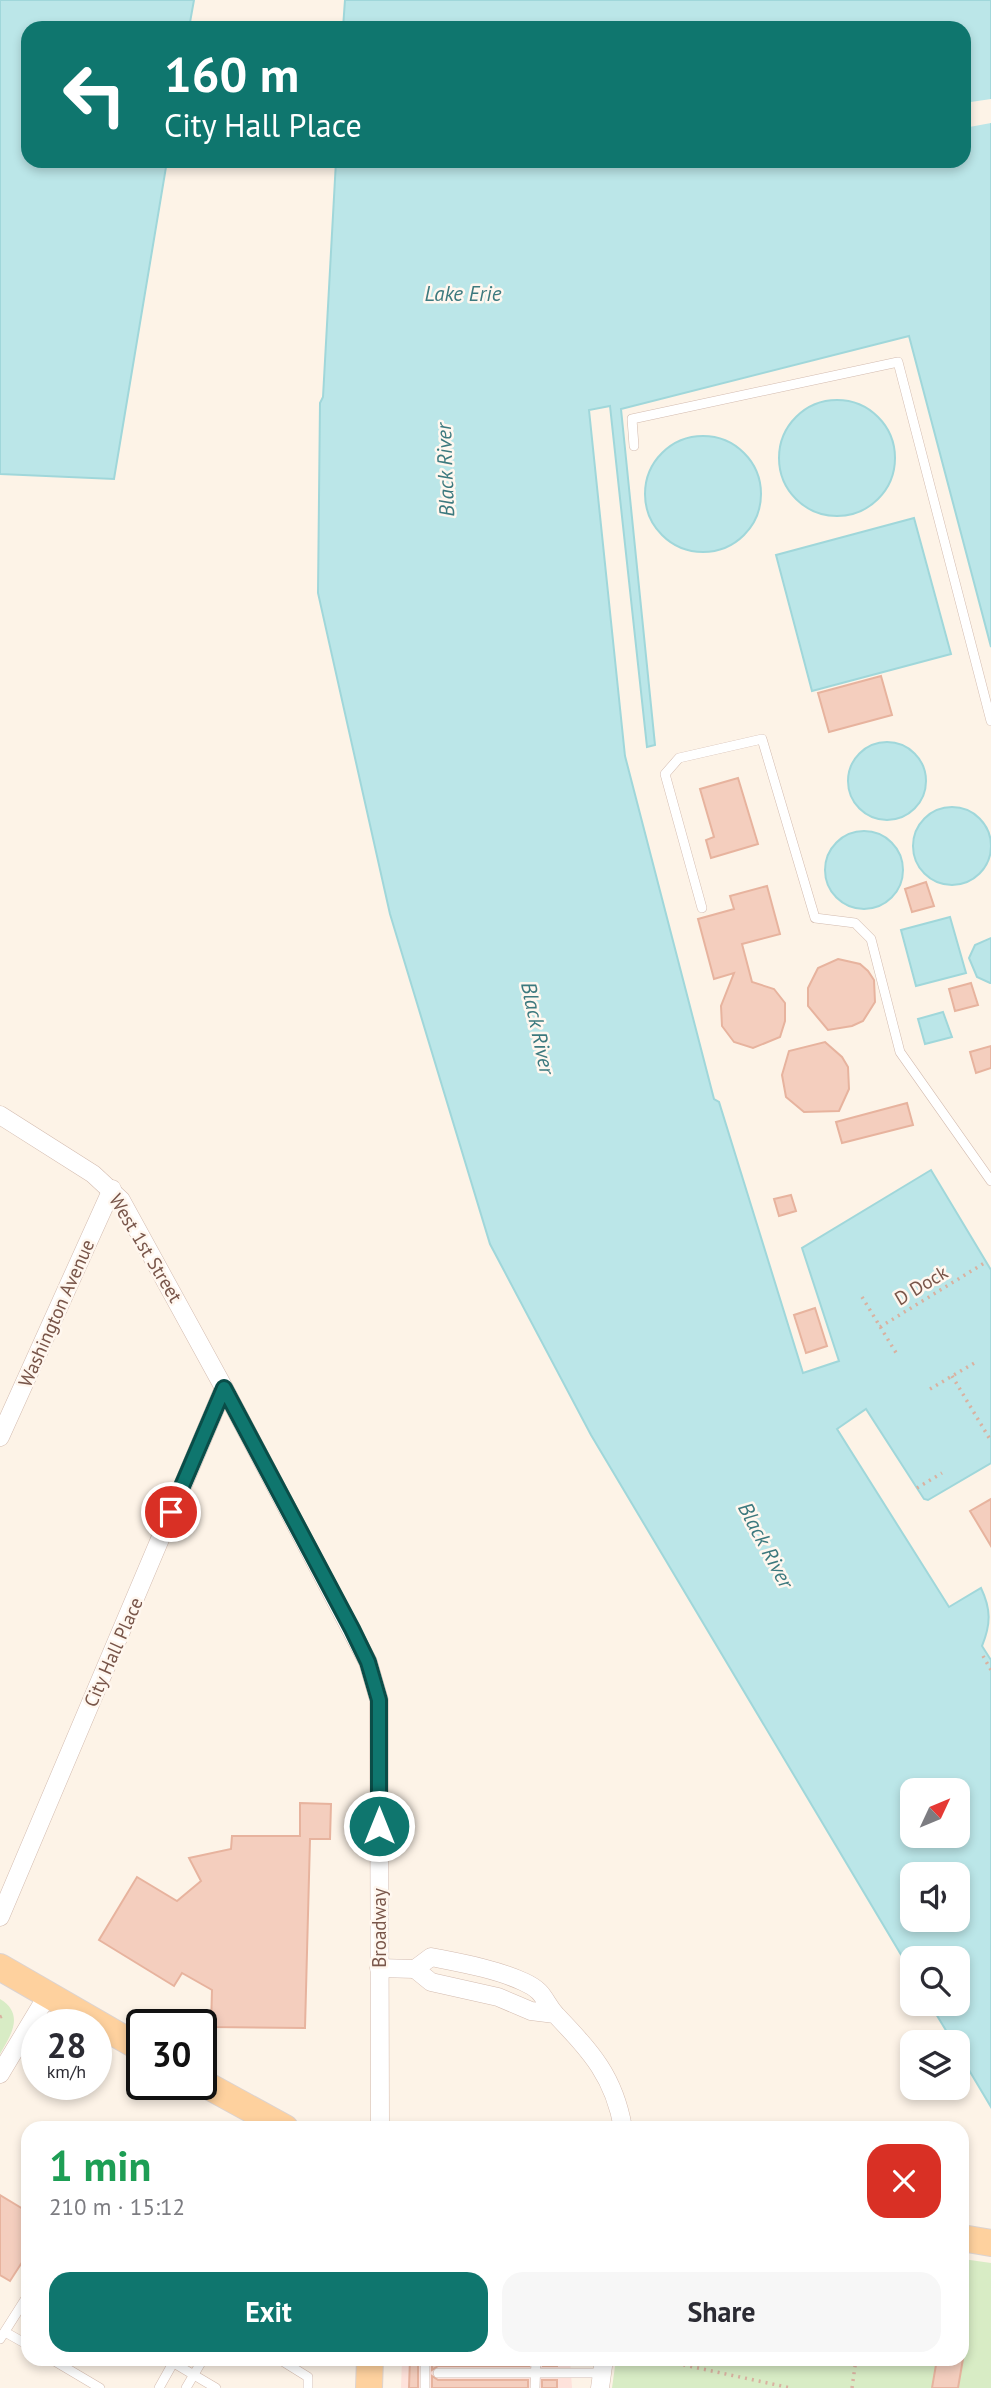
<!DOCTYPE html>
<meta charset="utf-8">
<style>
body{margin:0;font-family:"PT Sans",sans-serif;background:#f7f7f7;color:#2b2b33;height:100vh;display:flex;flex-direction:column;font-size:26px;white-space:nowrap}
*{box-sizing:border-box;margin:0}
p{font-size:23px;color:#7c7c81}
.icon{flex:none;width:38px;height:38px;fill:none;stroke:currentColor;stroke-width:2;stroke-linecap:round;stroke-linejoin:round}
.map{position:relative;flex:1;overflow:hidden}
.drawer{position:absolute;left:21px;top:2121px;width:948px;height:245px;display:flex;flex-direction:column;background:#fff;border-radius:21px;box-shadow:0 4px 10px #0003}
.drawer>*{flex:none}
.guide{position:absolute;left:21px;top:21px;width:950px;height:147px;border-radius:21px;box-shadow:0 4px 10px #0003;background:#0f766e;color:#fff;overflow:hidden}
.needle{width:46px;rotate:46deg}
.tools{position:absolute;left:900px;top:1778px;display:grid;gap:14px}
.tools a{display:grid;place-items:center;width:70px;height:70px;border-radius:14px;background:#fff;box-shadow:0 4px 10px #0003;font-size:35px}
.speed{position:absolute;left:21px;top:2009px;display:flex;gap:14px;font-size:35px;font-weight:700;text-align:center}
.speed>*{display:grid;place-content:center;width:91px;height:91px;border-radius:50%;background:#fff;box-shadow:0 4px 10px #0003;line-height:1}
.speed small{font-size:18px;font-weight:400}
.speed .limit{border:4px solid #111;border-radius:10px;background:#fff;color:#111}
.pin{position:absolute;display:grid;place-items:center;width:60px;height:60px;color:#fff;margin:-30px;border:4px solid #fff;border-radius:50%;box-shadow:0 2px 7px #0007}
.me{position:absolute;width:77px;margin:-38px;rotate:0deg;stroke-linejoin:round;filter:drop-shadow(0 0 5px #0008)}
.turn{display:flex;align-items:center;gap:24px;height:147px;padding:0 28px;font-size:32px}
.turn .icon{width:91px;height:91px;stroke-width:2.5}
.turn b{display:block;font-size:49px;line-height:60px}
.round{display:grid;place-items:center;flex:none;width:74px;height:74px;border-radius:21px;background:#f7f7f7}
.head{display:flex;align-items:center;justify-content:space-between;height:119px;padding:0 28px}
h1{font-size:42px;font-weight:800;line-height:52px;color:#1e9e55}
.button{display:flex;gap:14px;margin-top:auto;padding:14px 28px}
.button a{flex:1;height:80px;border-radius:21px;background:#0f766e;color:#fff;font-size:28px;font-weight:800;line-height:80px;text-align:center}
.button a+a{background:#f7f7f7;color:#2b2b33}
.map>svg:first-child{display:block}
.commercial{fill:#fee2db}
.green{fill:#d8ecc5}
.water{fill:#bbe6e8;stroke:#a0d7da;stroke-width:2;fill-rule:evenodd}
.pier{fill:#fdf3e7}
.building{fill:#f4cebe;stroke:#e7b39e;stroke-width:2}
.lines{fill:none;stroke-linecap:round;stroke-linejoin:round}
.lane-casing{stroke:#d3bbaf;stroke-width:10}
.street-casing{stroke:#d3bbaf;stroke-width:19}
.primary-casing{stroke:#dcd3d0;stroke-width:28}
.path{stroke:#d9b1a0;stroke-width:3.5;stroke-dasharray:2 5;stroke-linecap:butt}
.lane{stroke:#fff;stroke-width:9}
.street{stroke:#fff;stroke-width:18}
.primary{stroke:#fed19e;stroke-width:26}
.route-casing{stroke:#0a4d48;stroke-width:18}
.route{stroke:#0f766e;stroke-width:12}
.labels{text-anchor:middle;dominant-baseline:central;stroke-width:5;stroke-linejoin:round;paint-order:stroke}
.street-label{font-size:19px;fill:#79564a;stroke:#fff7ef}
.water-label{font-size:21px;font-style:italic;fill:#3c797e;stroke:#fff7ef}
</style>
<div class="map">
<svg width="991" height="2388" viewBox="0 0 991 2388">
<rect width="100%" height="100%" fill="#fdf3e7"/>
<polygon class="commercial" points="402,2359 570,2359 572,2388 401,2388"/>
<g class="green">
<path d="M0,1999c25,15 11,36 0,55z"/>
<polygon points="963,2259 991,2263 991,2388 612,2388 616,2359 962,2359"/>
</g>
<g class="water">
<polygon points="0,0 194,0 189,28 28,28 28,161 167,161 114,479 0,474"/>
<path d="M345,0h646v647l-82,-311 -288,73 34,336 -8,2 -37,-341 -21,4 36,346 89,343 5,3 84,271 36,-12 -37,-113 129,-78 60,100v193l-63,37 -4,-1 -58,-90 -29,20 112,178 32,-19c10,21 10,36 1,58l9,14v447l-34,-57v-8h-4l-23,-38h27v-46h-45v15l-321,-538 -101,-191 -100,-330 -72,-321 2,-190 3,-6 13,-236h628v-133h-621zM912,1790h45v46h-45zM912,1874h45v46h-45z"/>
<circle cx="837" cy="458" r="58"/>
<circle cx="703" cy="494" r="58"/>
<polygon points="914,518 951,654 812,691 776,555"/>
<circle cx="887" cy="781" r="39"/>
<circle cx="952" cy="846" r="39"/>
<circle cx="864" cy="870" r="39"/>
<polygon points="950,917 966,973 916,986 901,930"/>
<polygon points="991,938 991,983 990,983 977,977 969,958 975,945"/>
<polygon points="943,1012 952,1037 925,1044 918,1019"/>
</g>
<polygon class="pier" points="991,99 991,123 964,128 964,103"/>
<g class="building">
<polygon points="881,676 892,715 829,732 818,693"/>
<polygon points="738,778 758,844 711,858 706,840 714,837 700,789"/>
<polygon points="926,882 934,906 912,912 905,889"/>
<polygon points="767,886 780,934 742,944 752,982 774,989 785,1003 785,1021 780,1037 753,1048 734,1042 722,1026 721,1006 734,973 714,979 698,919 734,909 730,896"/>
<polygon points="838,959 860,964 868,971 874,980 875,1002 863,1021 852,1026 828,1030 808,1006 808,988 818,968"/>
<polygon points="971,983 978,1005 955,1011 949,989"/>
<polygon points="825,1042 842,1057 848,1067 849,1089 839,1111 804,1112 786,1097 782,1075 789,1051"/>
<polygon points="991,1046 991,1068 976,1073 970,1052"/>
<polygon points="907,1103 913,1125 842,1143 836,1122"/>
<polygon points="791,1195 796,1211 779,1216 774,1199"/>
<polygon points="815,1308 827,1346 806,1353 794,1315"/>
<polygon points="991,1499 991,1546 970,1511"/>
<polygon points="300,1803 331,1804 330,1839 310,1839 305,2028 211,2027 212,1990 182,1973 174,1986 99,1940 137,1877 177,1901 201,1881 189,1858 231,1849 232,1836 300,1836"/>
<polygon points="0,2195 28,2212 28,2253 10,2281 0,2275"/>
<polygon points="410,2359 418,2359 418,2388 409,2388"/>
<polygon points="432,2359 529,2359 529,2366 438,2366 432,2370"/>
<rect x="543" y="2359" width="14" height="7"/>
<polygon points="937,2359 963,2359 958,2388 932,2388"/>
<polygon points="432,2376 438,2380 528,2380 528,2388 432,2388"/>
<rect x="542" y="2380" width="15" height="8"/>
</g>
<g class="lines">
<defs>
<g id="lane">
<polyline points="634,446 632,419 898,362 991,721"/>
<polyline points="702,908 665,774 679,758 762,739 815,918 855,923 871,939 900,1052 991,1181"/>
<polyline points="5,2332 28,2345"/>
<polyline points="0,2339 28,2295"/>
<polyline points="51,2359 100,2388"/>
<polyline points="167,2359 216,2388"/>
<polyline points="279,2359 308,2377 308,2388"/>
<polyline points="425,2359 425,2388"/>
<polyline points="438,2373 600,2373"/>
<polyline points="159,2388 173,2363"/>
<polyline points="186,2388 203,2359"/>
<polyline points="535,2388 536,2359"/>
</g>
<g id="street">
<polyline points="0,1115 93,1174 121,1200 224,1388 368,1662 379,1700 380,2128"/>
<polyline points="0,1437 112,1189"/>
<polyline points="0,1917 224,1388"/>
<polyline points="379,1968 415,1969"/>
<path d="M555,2014l-24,-3 -33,-14 -67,-15 -16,-13 16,-12c30,6 65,12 93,25 22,10 19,19 32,33 35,37 58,61 67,113"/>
<polyline points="0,2074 47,1996"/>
<polyline points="600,2388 604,2359"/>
</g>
<g id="primary">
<polyline points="0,1967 142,2049"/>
<polyline points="201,2082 285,2128"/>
<polyline points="962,2238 991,2243"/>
<polyline points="369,2388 370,2359"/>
</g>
</defs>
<use href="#lane" class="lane-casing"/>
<use href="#street" class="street-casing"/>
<use href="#primary" class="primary-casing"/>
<g class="path">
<polyline points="862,1297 898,1356"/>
<polyline points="880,1327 986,1262"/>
<polyline points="952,1376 991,1441"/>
<polyline points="930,1389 976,1362"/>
<polyline points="917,1488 942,1473"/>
<polyline points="983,1656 991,1670"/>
<polyline points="0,2017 5,2015"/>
<polyline points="656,2359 791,2388"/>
<polyline points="852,2388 856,2359"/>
</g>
<use href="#lane" class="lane"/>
<use href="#street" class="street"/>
<use href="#primary" class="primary"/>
</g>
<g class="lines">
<defs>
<polyline id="route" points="171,1512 224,1388 352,1629 368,1662 379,1700 379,1826"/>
</defs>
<use href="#route" class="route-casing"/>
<use href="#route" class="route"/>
</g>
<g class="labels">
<g class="street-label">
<text transform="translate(146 1248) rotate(59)">West 1st Street</text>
<text transform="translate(921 1285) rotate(-31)">D Dock</text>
<text transform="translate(56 1313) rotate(-66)">Washington Avenue</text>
<text transform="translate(113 1652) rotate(-66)">City Hall Place</text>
<text transform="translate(379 1928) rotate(-90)">Broadway</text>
</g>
<g class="water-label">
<text x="463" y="293">Lake Erie</text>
<text transform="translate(445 470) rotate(-92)">Black River</text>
<text transform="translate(538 1028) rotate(78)">Black River</text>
<text transform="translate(766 1545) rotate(62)">Black River</text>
</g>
</g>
</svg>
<div class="tools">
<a><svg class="needle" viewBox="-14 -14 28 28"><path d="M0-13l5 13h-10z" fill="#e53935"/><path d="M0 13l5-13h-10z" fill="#7c7c81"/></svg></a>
<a><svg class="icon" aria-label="sound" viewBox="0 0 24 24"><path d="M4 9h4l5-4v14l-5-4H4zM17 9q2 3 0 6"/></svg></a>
<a><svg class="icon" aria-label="search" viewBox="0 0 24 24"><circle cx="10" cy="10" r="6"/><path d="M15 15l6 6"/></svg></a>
<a><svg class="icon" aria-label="layers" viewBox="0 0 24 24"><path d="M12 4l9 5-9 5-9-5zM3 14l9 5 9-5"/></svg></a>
</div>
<div class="speed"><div>28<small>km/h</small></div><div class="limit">30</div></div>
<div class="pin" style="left:171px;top:1512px;background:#d93025"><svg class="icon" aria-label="arrive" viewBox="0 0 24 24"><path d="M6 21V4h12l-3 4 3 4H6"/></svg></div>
<svg class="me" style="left:379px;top:1826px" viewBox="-20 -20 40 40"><circle r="17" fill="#0f766e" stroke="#fff" stroke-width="3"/><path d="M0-11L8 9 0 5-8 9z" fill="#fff"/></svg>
<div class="guide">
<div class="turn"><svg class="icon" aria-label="left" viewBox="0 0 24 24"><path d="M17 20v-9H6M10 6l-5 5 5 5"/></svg><div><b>160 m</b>City Hall Place</div></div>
</div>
<section class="drawer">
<div class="head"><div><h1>1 min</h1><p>210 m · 15:12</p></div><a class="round" style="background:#d93025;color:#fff"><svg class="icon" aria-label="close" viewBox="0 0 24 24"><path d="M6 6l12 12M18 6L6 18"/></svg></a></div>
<div class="button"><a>Exit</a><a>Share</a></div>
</section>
</div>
